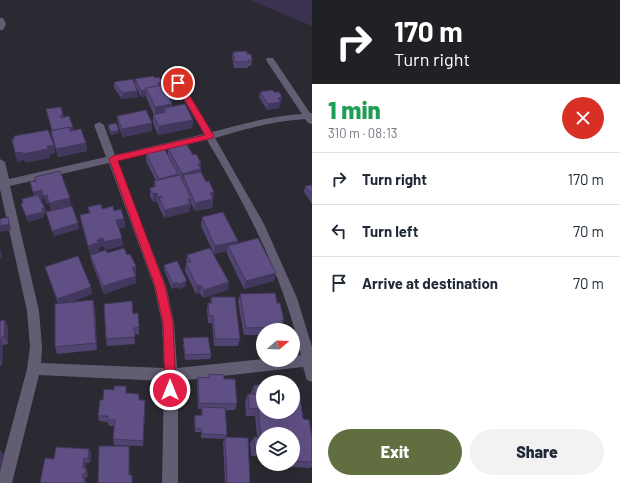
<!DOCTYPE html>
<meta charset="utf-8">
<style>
body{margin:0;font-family:Barlow,sans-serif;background:#f2f2f3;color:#1f2937;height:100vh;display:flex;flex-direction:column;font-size:15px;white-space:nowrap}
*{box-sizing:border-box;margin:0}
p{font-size:13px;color:#747a83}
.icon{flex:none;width:22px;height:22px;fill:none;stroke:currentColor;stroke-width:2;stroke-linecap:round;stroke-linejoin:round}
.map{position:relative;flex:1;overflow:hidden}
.drawer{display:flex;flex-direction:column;background:#fff;width:308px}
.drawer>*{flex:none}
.guide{background:#202124;color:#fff;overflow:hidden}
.needle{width:26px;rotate:71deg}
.controls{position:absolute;left:256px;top:323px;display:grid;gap:8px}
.controls a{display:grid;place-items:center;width:44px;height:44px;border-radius:50%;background:#fff;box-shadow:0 4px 16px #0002;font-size:20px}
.pin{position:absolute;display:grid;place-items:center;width:34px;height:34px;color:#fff;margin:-17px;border:2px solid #fff;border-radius:50%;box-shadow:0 1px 4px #0007}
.me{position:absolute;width:44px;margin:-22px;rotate:0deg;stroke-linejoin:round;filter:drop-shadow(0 0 3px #0008)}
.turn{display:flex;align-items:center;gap:14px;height:84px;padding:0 16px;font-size:18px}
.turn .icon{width:52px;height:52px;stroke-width:2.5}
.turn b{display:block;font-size:28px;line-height:34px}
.round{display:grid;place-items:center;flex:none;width:42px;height:42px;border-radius:21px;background:#f2f2f3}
.head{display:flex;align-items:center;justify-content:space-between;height:68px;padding:0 16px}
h1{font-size:24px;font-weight:800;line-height:30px;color:#1e9e55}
.action{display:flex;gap:8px;margin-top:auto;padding:8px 16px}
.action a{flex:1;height:46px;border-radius:24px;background:#616e40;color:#fff;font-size:16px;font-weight:800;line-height:46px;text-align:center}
.action a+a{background:#f2f2f3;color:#1f2937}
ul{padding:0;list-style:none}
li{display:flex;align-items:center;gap:12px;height:52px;padding:0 16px;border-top:1px solid #e0e1e3}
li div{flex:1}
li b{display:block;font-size:15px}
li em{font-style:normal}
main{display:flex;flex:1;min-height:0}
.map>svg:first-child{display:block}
.green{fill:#3b3252}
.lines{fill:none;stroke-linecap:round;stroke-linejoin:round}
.minor{fill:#635d74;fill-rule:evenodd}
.wall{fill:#524472;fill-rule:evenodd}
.shaded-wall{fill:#42375c}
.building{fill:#5f4f84;stroke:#42375c}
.route{fill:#e11d48;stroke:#92132f}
</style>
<main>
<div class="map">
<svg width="312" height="483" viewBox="0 0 312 483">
<rect width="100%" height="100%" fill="#2b2931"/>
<polygon class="green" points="250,0 312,0 312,26"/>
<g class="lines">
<g class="minor">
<polygon points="0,18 3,18 6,24 3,30 0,30"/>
<path d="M267,58h6l37,55h2v11l-4,-1 -3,-4c-31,2 -60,10 -90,19l49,86 33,74 15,49v35l-5,-2 -4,-13 -125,14v102h-16l2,-102 -125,-6 -27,108h-12v-13l27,-101 3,-22 -3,-36 -27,-122v-30l5,3 4,17 97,-22 -12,-32 5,-3 5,3 11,30 89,-21 -30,-51 4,-3 4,3 30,49c30,-8 59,-16 90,-18l-36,-54zM207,140c40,67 77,138 94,215l-8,1v4l-30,-1 -86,9 -3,-45 -8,-37 -49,-125zM109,163l45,123 8,37 2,45 -123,-5 1,-16 -3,-36 -29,-125z"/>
</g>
</g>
<g class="wall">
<polygon points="233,52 247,54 252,60 251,66 248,66 248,68 234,68 232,57"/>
<polygon points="155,78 162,82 162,85 172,99 172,107 193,120 192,128 158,135 153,123 153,115 154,115 146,97 146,96 141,97 136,87 137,91 138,97 122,99 114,88 114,82 135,85 135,79"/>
<polygon points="260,92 274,92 282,97 279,108 267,110 259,97"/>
<polygon points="46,109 63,115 64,117 73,130 86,143 87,151 58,157 53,139 51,131 52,131"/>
<polygon points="117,116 152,123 152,131 123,137 118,124"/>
<polygon points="108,125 119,130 119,133 111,135 108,128"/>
<polygon points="168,148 193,155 201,163 201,172 213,200 212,208 195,211 191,203 191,207 190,207 189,212 164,218 159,207 159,205 158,205 157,202 153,202 150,196 150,188 154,187 154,181 156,181 146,161 146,153 168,156"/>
<path d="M30,182l41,24 7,17 1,6 -25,7 -8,-23 -2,1v3l-16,5 -7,-18 2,-1 11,-7zM44,198l2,6 3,-1 2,8 -5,1 -1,-4 -4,-9z"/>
<polygon points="312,185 312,204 304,192 305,186"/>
<polygon points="88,207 114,211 124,219 125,227 119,228 123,246 105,250 104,246 98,248 99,251 90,254 81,223 80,215 89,213"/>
<polygon points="202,217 238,241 237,243 276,273 274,281 244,289 227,254 227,251 214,254 201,226"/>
<polygon points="107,253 127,255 136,266 136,274 135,275 136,283 104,294 92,263 90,255"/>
<polygon points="187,255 228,290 203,298 200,293 196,294 185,271"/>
<polygon points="164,265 186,284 185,287 178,289 177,287 172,289 164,270"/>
<polygon points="45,267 92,294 69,303 93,300 95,307 97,350 57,354 55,347 58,304"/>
<polygon points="240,294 277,303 284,320 283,324 283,327 282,330 263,330 263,335 244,335 238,302"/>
<polygon points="211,297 240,339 238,346 214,346 212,323 208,323 207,310 208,303 210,303"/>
<polygon points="133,314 139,327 139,334 134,335 135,344 107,346 106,339"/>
<polygon points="0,321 8,327 8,344 3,345 2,365 0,365"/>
<polygon points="183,338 211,354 210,359 185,360 183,343"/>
<polygon points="209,374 224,379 237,404 235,410 226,410 227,435 226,437 250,483 225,483 223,442 225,439 201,438 201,432 195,432 194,419 195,415 201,415 202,409 198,409 197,384 198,377 208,378"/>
<polygon points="254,385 303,419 312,437 312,466 310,468 274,466 274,464 293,464 293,434 263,434 263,456 251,456 250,443 254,437 257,437 255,416 246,416 245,401 248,394 251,394 251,392"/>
<polygon points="114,390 127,393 140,400 145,406 143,446 114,445 113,439 114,426 109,426 108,422 99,421 98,416 103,400"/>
<polygon points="89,449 91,454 90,463 86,463 86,468 88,473 87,478 85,478 85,479 87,483 54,459"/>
</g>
<g class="shaded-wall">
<polygon points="162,82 162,88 160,88 158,83"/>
<polygon points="146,90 146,96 141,97 141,91"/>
<polygon points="137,91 138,97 122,99 122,93"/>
<polygon points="282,97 279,108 267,110 268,104 278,98"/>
<polygon points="169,99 172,99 172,113 166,112 164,108 164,114 155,116 155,107"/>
<polygon points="193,120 192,128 158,135 159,126"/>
<polygon points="152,123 152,131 123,137 122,129"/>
<polygon points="73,127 74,132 52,131"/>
<polygon points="119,130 119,133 111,135 111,132"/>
<polygon points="86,143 87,151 58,157 56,149"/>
<polygon points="54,145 55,153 49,155 50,158 25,163 24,160 17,162 15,153"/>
<polygon points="201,163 200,178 183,175 183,182 182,182 182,174 198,164"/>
<polygon points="178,174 178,182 159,187 159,179"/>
<polygon points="42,190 44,198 35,200 33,192"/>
<polygon points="214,192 212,208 195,211 195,203 210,193"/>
<polygon points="157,193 157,202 153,202 153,194"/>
<polygon points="47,195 49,203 46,204 43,196"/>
<polygon points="162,196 161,203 159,198 159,205 158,205 158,197"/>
<polygon points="70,198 71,206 51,211 49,203"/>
<polygon points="188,199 191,199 191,207 190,207 189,212 164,218 165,210"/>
<polygon points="42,208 45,208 46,213 44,214 44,217 28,222 26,216"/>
<polygon points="8,217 11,230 0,232 0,226"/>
<polygon points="124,219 125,227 117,229 116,220"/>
<polygon points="78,223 79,229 54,236 52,231"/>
<polygon points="103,238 104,246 98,248 99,251 90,254 88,246 97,240"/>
<polygon points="122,238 123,246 105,250 104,242"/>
<polygon points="238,241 236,249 228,246 227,251 214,254 215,246"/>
<polygon points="0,247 2,258 0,259"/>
<polygon points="136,266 136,274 133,275 132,268"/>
<polygon points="276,273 274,281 244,289 246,281"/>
<polygon points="136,276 136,283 104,294 103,286"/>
<polygon points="186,279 185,287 178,289 178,284"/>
<polygon points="177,282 177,287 172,289 173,284"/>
<polygon points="229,282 228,290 203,298 204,290"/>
<polygon points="201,285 200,293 196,294 197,286"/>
<polygon points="91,287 92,294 59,306 57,299"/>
<polygon points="93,300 95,307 97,350 96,343"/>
<polygon points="5,320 8,327 8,344 4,337"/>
<polygon points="0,338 3,345 2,365 0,361"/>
<polygon points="145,400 145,406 143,446 143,441"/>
<polygon points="129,446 130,451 129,479"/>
<polygon points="89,449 91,454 90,463 88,459"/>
<polygon points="0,450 4,455 0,472"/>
<polygon points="84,458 86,463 85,473 83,468"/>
<polygon points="86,468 88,473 87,478 85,474"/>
<polygon points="83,474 85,478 87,483 84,483 83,478"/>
</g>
<g class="building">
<polygon points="247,51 247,54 251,54 252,60 248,60 249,62 235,62 233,52"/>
<polygon points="154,76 155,78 159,77 162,82 158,83 160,86 146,88 146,90 141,91 135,79"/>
<polygon points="133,79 137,91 122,93 114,82"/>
<polygon points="163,85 172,99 169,99 172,104 155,107 146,88"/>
<polygon points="272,90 274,92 279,92 282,97 278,98 281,102 268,104 260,92"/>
<polygon points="185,104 193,120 159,126 153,115 166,112 164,108"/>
<polygon points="61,107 63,115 60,116 61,118 69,116 73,127 52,130 46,109"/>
<polygon points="146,110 152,123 122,129 117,116"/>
<polygon points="116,123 119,130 111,132 108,125"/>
<polygon points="69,127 70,131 81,129 86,143 56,149 51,131"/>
<polygon points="48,130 54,145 47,146 48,149 23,154 22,152 15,153 12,139 14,139 14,136"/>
<polygon points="186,143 193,155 196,154 201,163 198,164 201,169 182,174 168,148"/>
<polygon points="164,148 178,174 159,179 146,153"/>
<polygon points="60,171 70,198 49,203 47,195 43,196 42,190 33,192 30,182 36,181 35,177"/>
<polygon points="201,172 206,182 209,181 214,192 210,193 213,199 195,203 183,175"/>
<polygon points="180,175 191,199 188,199 190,204 165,210 159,198 162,197 162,196 158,197 157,193 153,194 150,188 156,186 154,181"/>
<polygon points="312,185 312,195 305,186"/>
<polygon points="38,195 45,208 42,208 43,212 26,216 21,204 23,203 22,199"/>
<polygon points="101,204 102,209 113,206 114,211 121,209 124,219 116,220 122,238 104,242 103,238 97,240 98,243 88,246 80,215 90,213 88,207"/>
<polygon points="72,206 78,223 52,231 46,212"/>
<polygon points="223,212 238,241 215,246 202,217"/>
<polygon points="8,217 9,224 0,226 0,219"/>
<polygon points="258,238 276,273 246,281 228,246"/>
<polygon points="124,248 127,255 130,254 136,266 132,268 136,276 103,286 90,255 106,250 107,253"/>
<polygon points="210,248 229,282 204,290 201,285 197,286 186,263 191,262 187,255"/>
<polygon points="78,256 91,287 57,299 45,267"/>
<polygon points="177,261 186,279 186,282 178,284 177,282 173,284 164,265"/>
<polygon points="275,293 277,303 280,303 284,320 282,320 283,327 246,328 240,294"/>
<polygon points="211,297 235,297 240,339 215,339 213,316 209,316 208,303 212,303"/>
<polygon points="93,300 96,343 55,347 55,304"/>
<polygon points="132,301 133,314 138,313 139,327 134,328 135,337 106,339 104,304"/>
<polygon points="5,320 4,337 0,338 0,321"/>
<polygon points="208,337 211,354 185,355 183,338"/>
<polygon points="209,374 224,375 224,379 235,379 237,404 199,403 198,377 209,378"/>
<polygon points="254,385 263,385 263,412 293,412 293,389 299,389 303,419 309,420 312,437 312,462 293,461 293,434 263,434 263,450 255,450 254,437 261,437 258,409 249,408 248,394 255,394"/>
<polygon points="114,386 126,386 126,393 139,394 139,400 145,400 143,441 113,439 115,420 108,420 108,416 98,416 100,400 103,400 104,389 114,390"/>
<polygon points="202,407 225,408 227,435 202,434 201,429 195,428 195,415 202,416"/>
<polygon points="225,437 248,438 250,483 227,483"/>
<polygon points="99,446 129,446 129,475 132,475 132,483 98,483"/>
<polygon points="56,447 89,449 88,459 84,458 83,468 86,468 85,474 83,474 83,478 85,479 84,483 40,483 45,458 54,459"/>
</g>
<polygon class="route" points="178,81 182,83 214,136 213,138 118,161 165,286 173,323 176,390 174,394 170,395 167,394 165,390 163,323 155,286 109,159 113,156 205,135 175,83"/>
</svg>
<div class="controls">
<a><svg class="needle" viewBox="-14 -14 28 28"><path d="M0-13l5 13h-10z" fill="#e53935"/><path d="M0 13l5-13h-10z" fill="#747a83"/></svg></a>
<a><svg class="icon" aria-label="sound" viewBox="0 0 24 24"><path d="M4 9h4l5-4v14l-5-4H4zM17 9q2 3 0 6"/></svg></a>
<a><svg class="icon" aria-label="layers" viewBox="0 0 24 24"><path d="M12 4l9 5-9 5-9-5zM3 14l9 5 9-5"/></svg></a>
</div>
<div class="pin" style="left:178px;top:83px;background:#d93025"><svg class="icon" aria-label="arrive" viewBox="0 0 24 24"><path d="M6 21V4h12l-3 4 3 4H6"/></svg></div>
<svg class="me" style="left:170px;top:390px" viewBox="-20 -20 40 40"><circle r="17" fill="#e11d48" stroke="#fff" stroke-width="3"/><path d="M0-11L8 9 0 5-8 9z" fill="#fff"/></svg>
</div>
<section class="drawer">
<div class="guide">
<div class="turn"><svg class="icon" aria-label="right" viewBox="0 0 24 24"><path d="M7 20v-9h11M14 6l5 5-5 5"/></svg><div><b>170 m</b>Turn right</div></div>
</div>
<div class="head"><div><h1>1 min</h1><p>310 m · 08:13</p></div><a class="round" style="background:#d93025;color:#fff"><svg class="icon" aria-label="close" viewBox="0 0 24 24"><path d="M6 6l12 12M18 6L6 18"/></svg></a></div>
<ul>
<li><svg class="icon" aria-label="right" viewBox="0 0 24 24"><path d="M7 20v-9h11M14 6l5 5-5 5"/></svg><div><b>Turn right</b></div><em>170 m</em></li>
<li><svg class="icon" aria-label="left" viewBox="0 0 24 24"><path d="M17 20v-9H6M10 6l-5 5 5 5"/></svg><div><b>Turn left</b></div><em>70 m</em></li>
<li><svg class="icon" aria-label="arrive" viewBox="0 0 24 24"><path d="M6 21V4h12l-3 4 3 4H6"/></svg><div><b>Arrive at destination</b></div><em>70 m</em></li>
</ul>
<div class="action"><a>Exit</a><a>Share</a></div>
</section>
</main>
